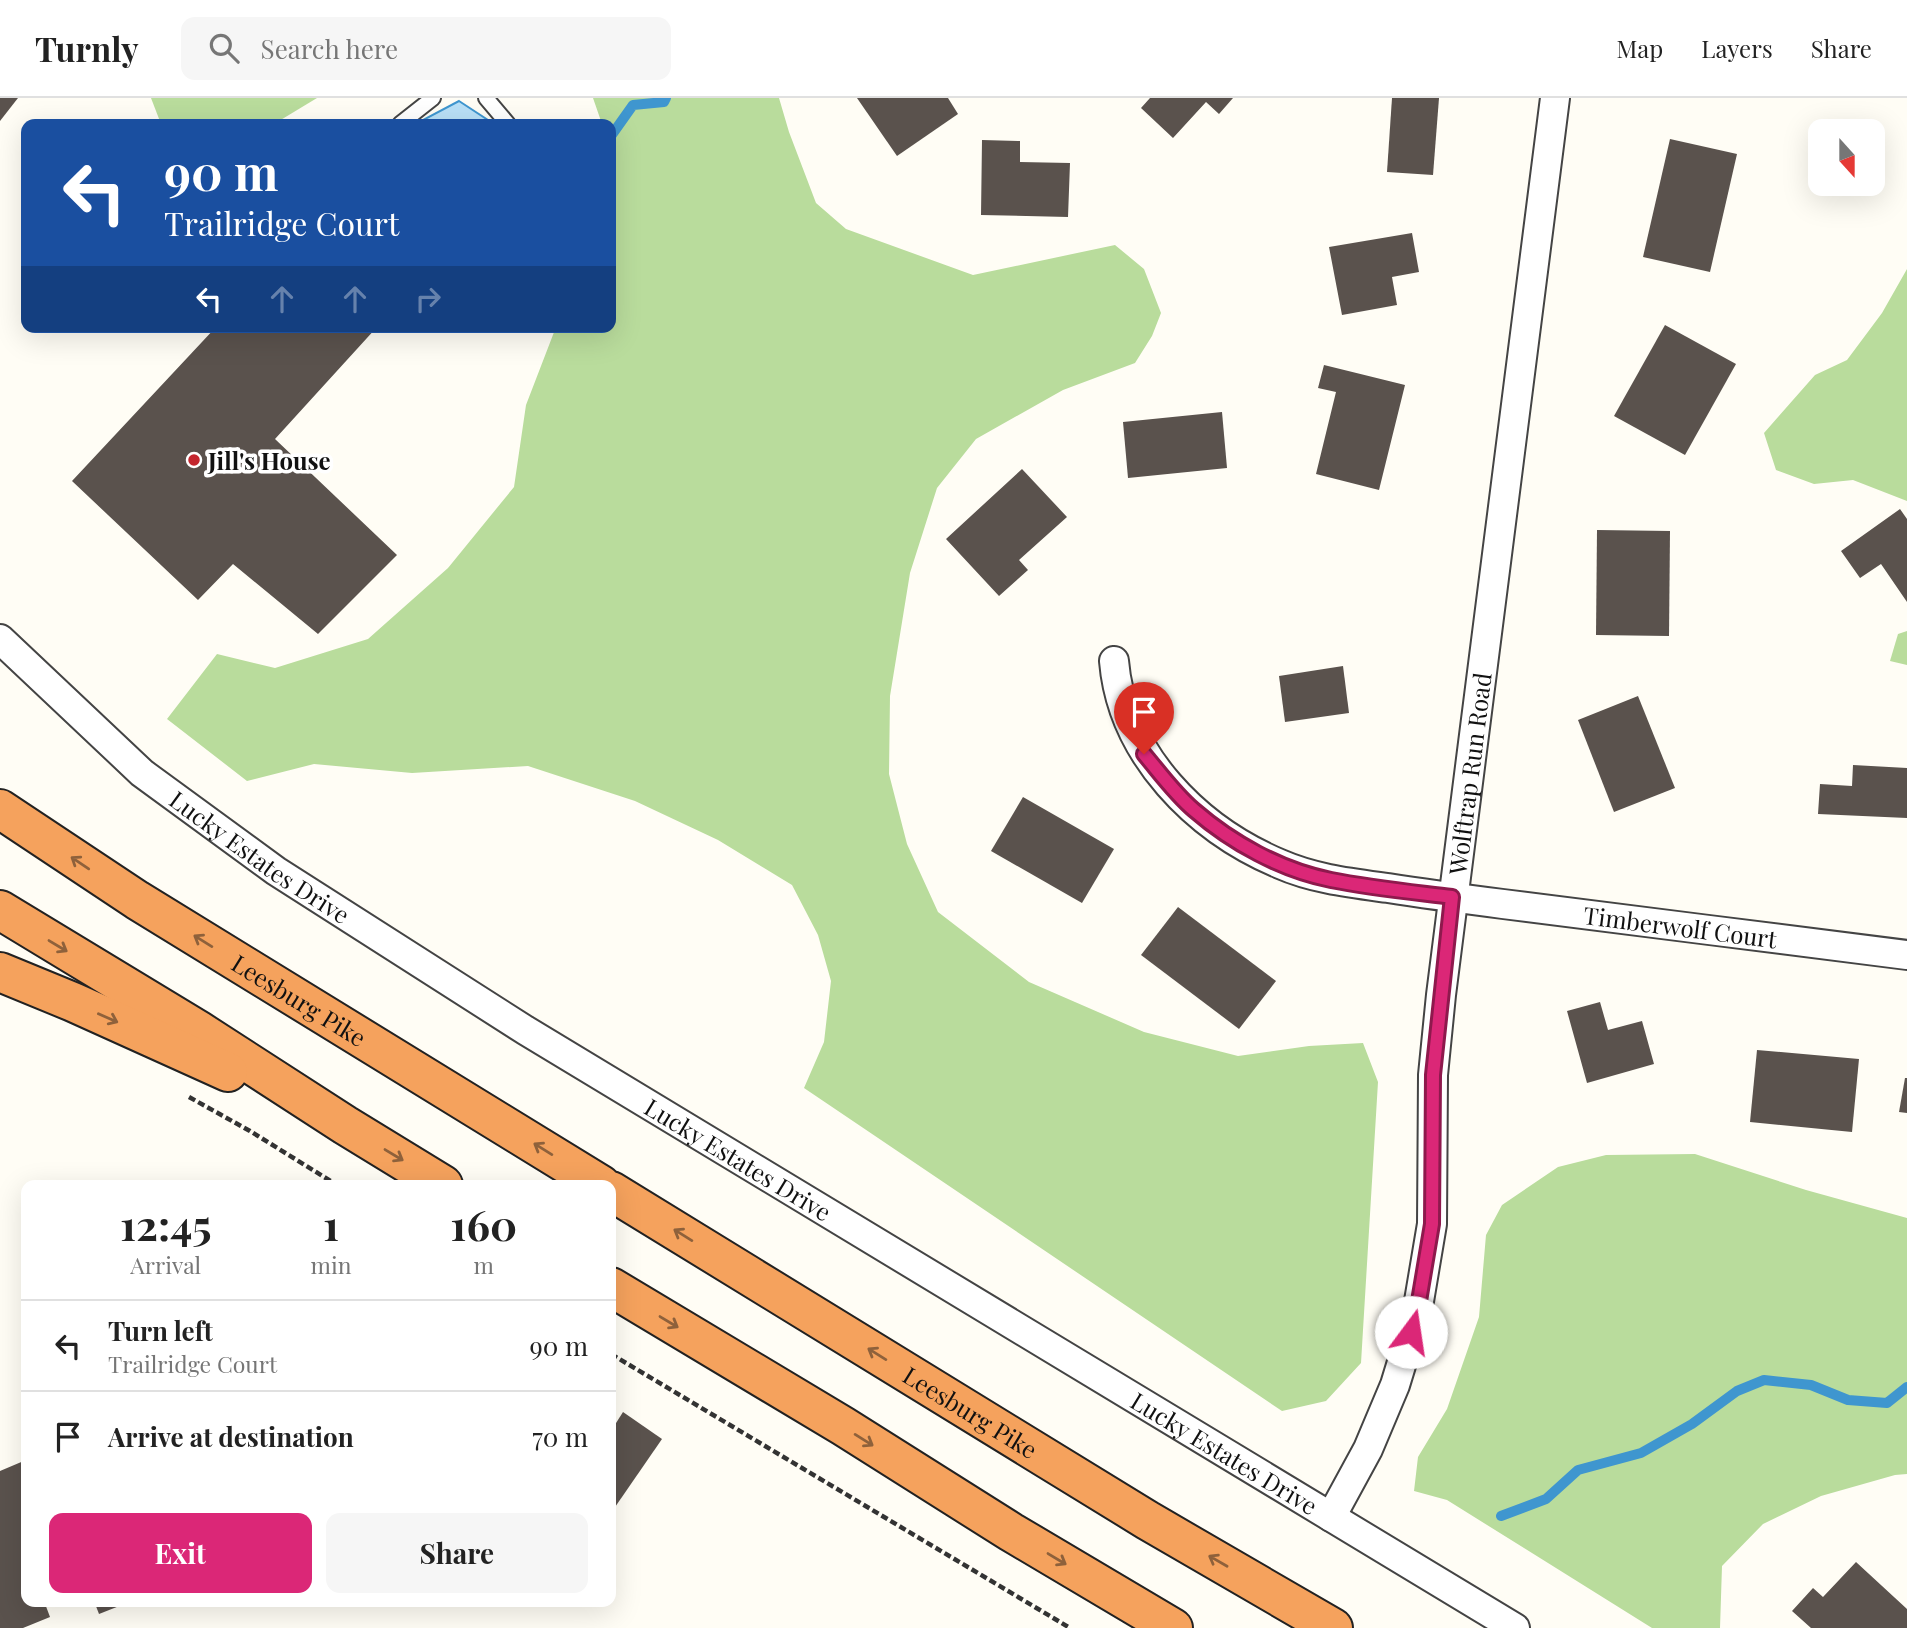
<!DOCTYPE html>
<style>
body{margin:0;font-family:"Playfair Display",serif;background:#f6f6f6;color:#222;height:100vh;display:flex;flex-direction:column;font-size:26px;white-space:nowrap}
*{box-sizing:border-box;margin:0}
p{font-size:23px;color:#767676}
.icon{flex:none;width:38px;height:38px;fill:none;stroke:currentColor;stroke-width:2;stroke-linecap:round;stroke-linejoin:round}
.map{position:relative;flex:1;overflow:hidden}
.panel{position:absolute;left:21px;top:1082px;width:595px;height:427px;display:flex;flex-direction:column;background:#fff;border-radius:14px;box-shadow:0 7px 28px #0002}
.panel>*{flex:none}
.banner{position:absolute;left:21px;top:21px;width:595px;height:214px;border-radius:14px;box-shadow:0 7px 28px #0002;background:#1a4fa0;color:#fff;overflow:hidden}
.needle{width:46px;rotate:159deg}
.controls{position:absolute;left:1808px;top:21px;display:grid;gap:14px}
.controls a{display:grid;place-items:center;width:77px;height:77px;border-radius:14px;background:#fff;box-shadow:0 7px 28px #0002;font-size:35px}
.pin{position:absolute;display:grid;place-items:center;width:60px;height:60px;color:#fff;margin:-72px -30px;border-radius:50% 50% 50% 0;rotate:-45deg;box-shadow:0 0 7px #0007}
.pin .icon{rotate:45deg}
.me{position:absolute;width:77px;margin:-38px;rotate:14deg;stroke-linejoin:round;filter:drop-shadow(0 0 5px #0008)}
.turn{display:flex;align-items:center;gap:24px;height:147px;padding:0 28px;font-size:32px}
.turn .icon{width:91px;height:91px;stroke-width:2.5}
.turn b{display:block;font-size:49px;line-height:60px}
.lanes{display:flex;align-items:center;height:66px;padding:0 28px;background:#0003;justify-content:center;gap:35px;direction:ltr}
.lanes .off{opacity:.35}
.eta{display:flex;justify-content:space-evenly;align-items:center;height:119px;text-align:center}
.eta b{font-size:42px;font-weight:700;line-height:49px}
.cta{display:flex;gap:14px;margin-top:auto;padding:14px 28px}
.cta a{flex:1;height:80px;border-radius:14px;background:#db2777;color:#fff;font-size:28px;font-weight:700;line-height:80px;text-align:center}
.cta a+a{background:#f6f6f6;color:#222}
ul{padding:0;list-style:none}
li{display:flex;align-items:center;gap:21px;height:91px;padding:0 28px;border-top:2px solid #e0e0e0}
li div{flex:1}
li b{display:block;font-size:26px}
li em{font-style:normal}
header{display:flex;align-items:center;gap:42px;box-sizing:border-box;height:98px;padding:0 35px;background:#fff;border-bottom:2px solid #e0e0e0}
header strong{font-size:33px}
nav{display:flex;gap:38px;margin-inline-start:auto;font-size:24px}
.search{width:490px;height:63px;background:#f6f6f6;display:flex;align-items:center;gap:18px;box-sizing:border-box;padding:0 24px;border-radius:14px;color:#767676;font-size:26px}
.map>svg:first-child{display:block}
.forest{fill:#b9dc9c}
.water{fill:#b9e0f7;stroke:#3f96cf;stroke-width:2}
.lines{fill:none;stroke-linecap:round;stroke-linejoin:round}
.stream{stroke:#3f96cf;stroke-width:10}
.building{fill:#5a524d}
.lane-casing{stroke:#444;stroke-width:18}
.street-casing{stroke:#444;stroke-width:32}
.highway-casing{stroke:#222;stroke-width:42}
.path{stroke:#333;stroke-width:4.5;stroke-dasharray:7 3.5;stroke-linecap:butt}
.lane{stroke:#fff;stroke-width:14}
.street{stroke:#fff;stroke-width:28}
.highway{stroke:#f5a25d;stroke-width:38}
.oneway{stroke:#8e613b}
.route-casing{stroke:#8e194d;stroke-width:18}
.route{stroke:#db2777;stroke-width:12}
.poi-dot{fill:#c4262e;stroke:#fff;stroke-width:2.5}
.labels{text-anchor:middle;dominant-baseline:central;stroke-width:7;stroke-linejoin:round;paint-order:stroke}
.poi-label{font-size:24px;font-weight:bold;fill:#111;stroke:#fff;text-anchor:start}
.street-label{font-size:24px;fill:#111;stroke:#fff}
</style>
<header>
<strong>Turnly</strong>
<div class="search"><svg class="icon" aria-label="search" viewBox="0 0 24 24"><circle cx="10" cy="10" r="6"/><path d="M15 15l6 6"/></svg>Search here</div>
<nav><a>Map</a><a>Layers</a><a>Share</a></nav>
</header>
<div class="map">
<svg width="1907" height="1530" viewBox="0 0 1907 1530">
<rect width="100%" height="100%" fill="#fffdf5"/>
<g class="forest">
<polygon points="151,0 317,0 274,26 161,26"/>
<polygon points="593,0 779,0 789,34 816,105 846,131 973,177 1115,147 1144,171 1161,215 1152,238 1135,265 1063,292 976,341 937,390 910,475 890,598 889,676 907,746 938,814 1029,884 1144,934 1238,958 1309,948 1363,945 1378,984 1361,1265 1326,1303 1282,1313 804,990 824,944 831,883 818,837 792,787 718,742 635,703 528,668 412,675 314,666 247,683 167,621 217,556 275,570 368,541 448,470 514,389 526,307 556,229 611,229 611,26 602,26"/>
<polygon points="1907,171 1907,403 1853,382 1814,386 1776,372 1764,335 1815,277 1847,262 1882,215"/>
<polygon points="1907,533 1907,567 1890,563 1898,536"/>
<polygon points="1695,1056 1806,1092 1907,1120 1907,1376 1895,1377 1821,1398 1763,1426 1722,1468 1720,1530 1652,1530 1447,1402 1414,1393 1418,1359 1447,1311 1479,1219 1486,1137 1502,1107 1558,1069 1606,1057"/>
</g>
<polygon class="water" points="459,3 494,26 417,26 421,23"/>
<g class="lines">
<g class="stream">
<polyline points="611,38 633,7 664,4 666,0"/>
<polyline points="1501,1418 1546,1401 1578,1372 1641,1355 1692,1326 1737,1293 1764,1282 1811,1287 1848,1302 1887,1305 1907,1289"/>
</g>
</g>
<g class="building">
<polygon points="0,0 18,0 0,23"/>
<polygon points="857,0 948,0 958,16 897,58"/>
<polygon points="1150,0 1233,0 1219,16 1206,4 1173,40 1141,10"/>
<polygon points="1392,0 1439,0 1433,77 1387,74"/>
<polygon points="1670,41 1737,56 1710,174 1643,159"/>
<polygon points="982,42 1020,43 1020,64 1070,65 1068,119 981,117"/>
<polygon points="1412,135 1419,174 1392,179 1397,207 1342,217 1329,149"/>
<polygon points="1665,227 1736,266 1685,357 1614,318"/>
<polygon points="216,229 377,229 275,341 397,457 318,536 233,466 198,502 72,383"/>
<polygon points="1324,267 1405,287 1379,392 1316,376 1336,294 1318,290"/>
<polygon points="1222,314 1227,370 1128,380 1123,324"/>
<polygon points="1022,371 1067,419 1019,462 1028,472 999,498 946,441"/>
<polygon points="1900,411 1907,421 1907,504 1881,466 1860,480 1841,453"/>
<polygon points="1597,432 1670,433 1669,538 1596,537"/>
<polygon points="1343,568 1349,615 1285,624 1279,578"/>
<polygon points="1638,598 1675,690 1614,714 1578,622"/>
<polygon points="1853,667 1907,670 1907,720 1818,716 1820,686 1852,688"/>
<polygon points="1023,699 1114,751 1082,805 991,753"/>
<polygon points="1178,809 1276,883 1239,931 1141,857"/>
<polygon points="1600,904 1608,932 1642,923 1654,966 1587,985 1567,913"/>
<polygon points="1757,952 1859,961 1852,1034 1750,1024"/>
<polygon points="1905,980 1907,980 1907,1015 1899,1014"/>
<polygon points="623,1314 662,1341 613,1412 611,1410 611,1333"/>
<polygon points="26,1362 26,1503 44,1503 50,1519 23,1530 0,1530 0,1373"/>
<polygon points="1856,1464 1907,1511 1907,1530 1811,1530 1792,1513 1813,1490 1823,1499"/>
<polygon points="94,1503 132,1503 99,1516"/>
</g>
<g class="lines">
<defs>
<g id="lane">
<polyline points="486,0 508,26"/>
<polyline points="400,26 433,0"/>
</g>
<g id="street">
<path id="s1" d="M0,541l142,134 134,98 249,159 990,598"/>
<path id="s2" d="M1114,563c8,94 83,168 166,203 34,15 71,19 108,24 38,6 76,11 115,16 135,17 269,34 404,51"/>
<path id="s3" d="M1331,1419l37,-68 27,-64 22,-72 15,-89 1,-149 8,-80 114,-897"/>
</g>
<g id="highway">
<path id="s4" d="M0,711l137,91 464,285"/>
<polyline points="0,812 198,932 345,1027 443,1087"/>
<polyline points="0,874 73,904 228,974"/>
<path id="s5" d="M611,1093l536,329 186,108"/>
<polyline points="611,1189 843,1328 1011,1434 1173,1530"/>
</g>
</defs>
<use href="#lane" class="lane-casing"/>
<use href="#street" class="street-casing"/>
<use href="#highway" class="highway-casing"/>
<g class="path">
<polyline points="189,999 250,1033 337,1087"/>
<polyline points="611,1256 1070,1530"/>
</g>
<use href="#lane" class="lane"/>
<use href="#street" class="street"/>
<use href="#highway" class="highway"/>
</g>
<defs><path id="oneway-shaft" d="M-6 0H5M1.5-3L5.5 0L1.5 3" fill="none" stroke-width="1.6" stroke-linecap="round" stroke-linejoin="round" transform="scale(1.75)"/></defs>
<g class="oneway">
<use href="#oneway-shaft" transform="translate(80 765) rotate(-146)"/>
<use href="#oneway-shaft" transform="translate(203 843) rotate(-148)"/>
<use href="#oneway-shaft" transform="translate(58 848) rotate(31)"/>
<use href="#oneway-shaft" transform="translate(108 920) rotate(24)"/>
<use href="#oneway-shaft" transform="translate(543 1051) rotate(-148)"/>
<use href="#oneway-shaft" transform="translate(394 1057) rotate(31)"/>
<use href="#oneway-shaft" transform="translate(683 1137) rotate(-148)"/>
<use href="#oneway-shaft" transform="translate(669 1224) rotate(31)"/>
<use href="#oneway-shaft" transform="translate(877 1256) rotate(-148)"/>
<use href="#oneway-shaft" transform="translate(864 1342) rotate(32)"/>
<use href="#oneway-shaft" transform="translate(1057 1461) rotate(31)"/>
<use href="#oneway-shaft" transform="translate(1218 1463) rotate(-150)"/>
</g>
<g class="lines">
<defs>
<path id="route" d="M1144,656c16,19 31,40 50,56 38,33 87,60 137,70 40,8 81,12 121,17l-19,178 -1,149 -15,89 -6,19"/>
</defs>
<use href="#route" class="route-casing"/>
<use href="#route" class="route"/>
</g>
<circle class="poi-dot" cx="194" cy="362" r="7"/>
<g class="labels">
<g class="poi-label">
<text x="208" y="362">Jill's House</text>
</g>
<g class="street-label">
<text stroke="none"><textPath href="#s3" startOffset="765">Wolftrap Run Road</textPath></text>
<text stroke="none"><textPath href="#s1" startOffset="340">Lucky Estates Drive</textPath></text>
<text stroke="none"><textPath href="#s2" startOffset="681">Timberwolf Court</textPath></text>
<text stroke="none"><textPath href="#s4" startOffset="355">Leesburg Pike</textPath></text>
<text stroke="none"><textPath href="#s1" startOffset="906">Lucky Estates Drive</textPath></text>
<text stroke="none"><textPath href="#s5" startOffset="422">Leesburg Pike</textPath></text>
<text stroke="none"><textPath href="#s1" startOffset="1474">Lucky Estates Drive</textPath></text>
</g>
</g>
</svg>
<div class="controls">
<a><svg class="needle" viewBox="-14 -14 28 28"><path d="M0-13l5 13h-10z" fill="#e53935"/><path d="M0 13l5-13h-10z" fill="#767676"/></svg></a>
</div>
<div class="pin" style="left:1144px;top:656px;background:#d93025"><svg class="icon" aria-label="arrive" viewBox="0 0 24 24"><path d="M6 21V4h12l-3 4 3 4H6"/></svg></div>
<svg class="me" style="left:1411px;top:1234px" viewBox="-20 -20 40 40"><circle r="19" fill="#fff"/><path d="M0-13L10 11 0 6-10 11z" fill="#db2777"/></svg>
<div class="banner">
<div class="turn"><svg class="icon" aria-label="left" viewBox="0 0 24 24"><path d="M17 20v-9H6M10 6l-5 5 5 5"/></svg><div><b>90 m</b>Trailridge Court</div></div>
<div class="lanes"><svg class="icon" aria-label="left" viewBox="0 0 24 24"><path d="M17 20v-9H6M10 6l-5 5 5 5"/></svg><svg class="icon off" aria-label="ahead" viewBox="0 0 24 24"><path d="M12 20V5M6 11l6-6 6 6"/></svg><svg class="icon off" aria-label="ahead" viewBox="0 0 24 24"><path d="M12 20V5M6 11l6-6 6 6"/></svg><svg class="icon off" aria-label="right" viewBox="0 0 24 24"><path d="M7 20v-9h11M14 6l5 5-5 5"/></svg></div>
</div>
<section class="panel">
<div class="eta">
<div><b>12:45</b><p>Arrival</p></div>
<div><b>1</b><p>min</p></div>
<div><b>160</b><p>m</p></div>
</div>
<ul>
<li><svg class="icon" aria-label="left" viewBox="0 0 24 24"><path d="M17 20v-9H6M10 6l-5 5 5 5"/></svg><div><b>Turn left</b><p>Trailridge Court</p></div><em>90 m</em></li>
<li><svg class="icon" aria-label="arrive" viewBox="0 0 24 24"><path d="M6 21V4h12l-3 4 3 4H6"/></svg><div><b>Arrive at destination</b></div><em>70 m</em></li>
</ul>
<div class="cta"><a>Exit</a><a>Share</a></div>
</section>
</div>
